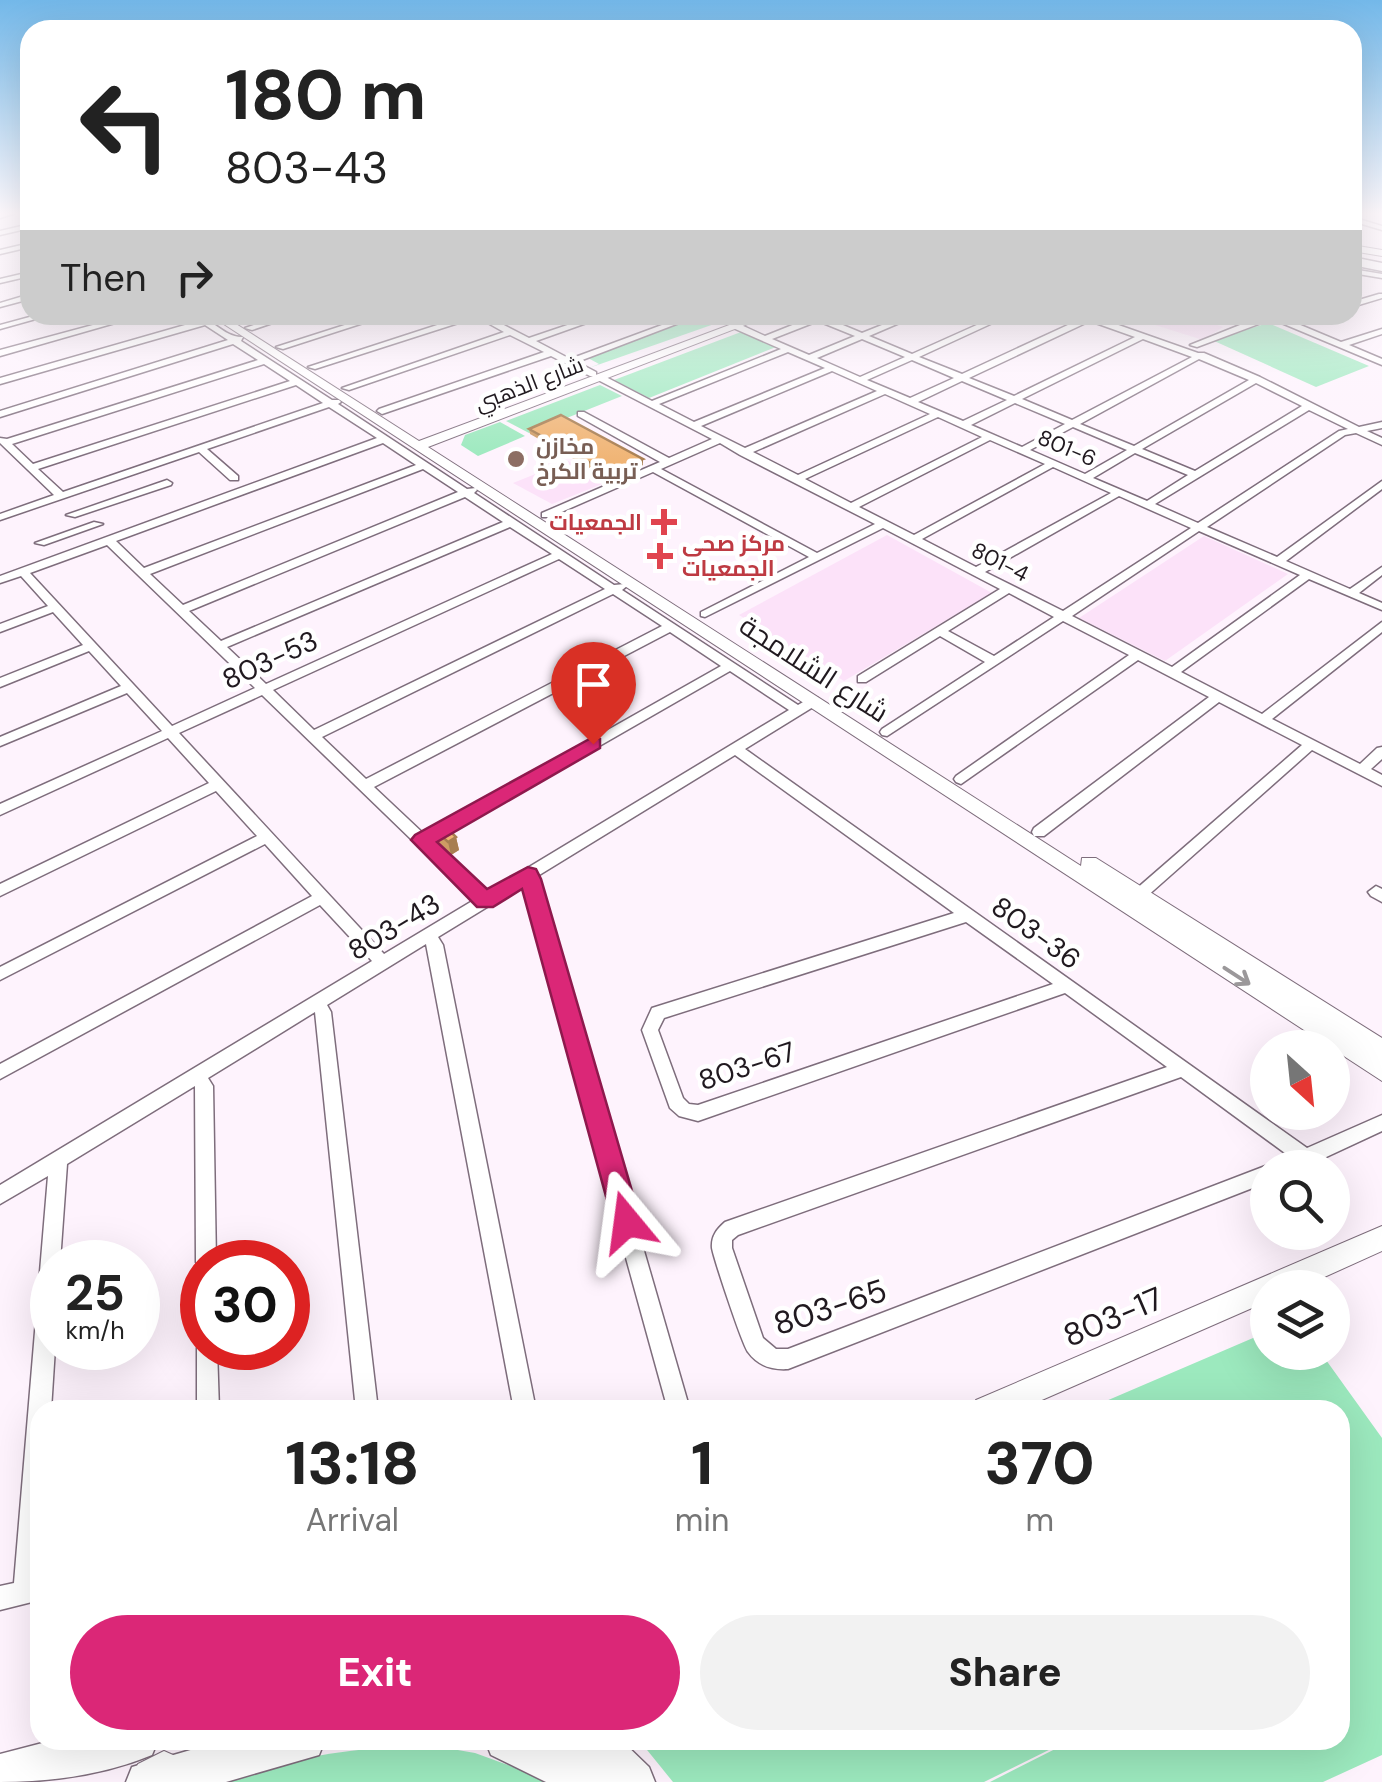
<!DOCTYPE html>
<meta charset="utf-8">
<style>
body{margin:0;font-family:"DM Sans",Cairo,sans-serif;background:#f2f2f2;color:#222;height:100vh;display:flex;flex-direction:column;font-size:38px;white-space:nowrap}
*{box-sizing:border-box;margin:0}
p{font-size:32px;color:#767676}
.icon{flex:none;width:55px;height:55px;fill:none;stroke:currentColor;stroke-width:2;stroke-linecap:round;stroke-linejoin:round}
.map{position:relative;flex:1;overflow:hidden}
.side{position:absolute;left:30px;top:1400px;width:1320px;height:350px;display:flex;flex-direction:column;background:#fff;border-radius:30px;box-shadow:0 10px 40px #0002}
.side>*{flex:none}
.top-card{position:absolute;left:20px;top:20px;width:1342px;height:305px;border-radius:30px;box-shadow:0 10px 40px #0002;background:#fff;color:#222;overflow:hidden}
.needle{width:65px;rotate:153deg}
.controls{position:absolute;left:1250px;top:1030px;display:grid;gap:20px}
.controls a{display:grid;place-items:center;width:100px;height:100px;border-radius:50%;background:#fff;box-shadow:0 10px 40px #0002;font-size:50px}
.speed{position:absolute;left:30px;top:1240px;display:flex;gap:20px;font-size:50px;font-weight:700;text-align:center}
.speed>*{display:grid;place-content:center;width:130px;height:130px;border-radius:50%;background:#fff;box-shadow:0 10px 40px #0002;line-height:1}
.speed small{font-size:25px;font-weight:400}
.speed .limit{border:15px solid #d22;background:#fff;color:#111}
.pin{position:absolute;display:grid;place-items:center;width:85px;height:85px;color:#fff;margin:-102px -42px;border-radius:50% 50% 50% 0;rotate:-45deg;box-shadow:0 0 10px #0007}
.pin .icon{rotate:45deg}
.me{position:absolute;width:110px;margin:-55px;rotate:344deg;stroke-linejoin:round;filter:drop-shadow(0 0 8px #0008)}
.turn{display:flex;align-items:center;gap:35px;height:210px;padding:0 40px;font-size:45px}
.turn .icon{width:130px;height:130px;stroke-width:2.5}
.turn b{display:block;font-size:70px;line-height:85px}
.then{display:flex;align-items:center;height:95px;padding:0 40px;background:#0003;gap:20px;font-size:38px}
.eta{display:flex;justify-content:space-evenly;align-items:center;height:170px;text-align:center}
.eta b{font-size:60px;font-weight:800;line-height:70px}
.cta{display:flex;gap:20px;margin-top:auto;padding:20px 40px}
.cta a{flex:1;height:115px;border-radius:60px;background:#db2777;color:#fff;font-size:40px;font-weight:800;line-height:115px;text-align:center}
.cta a+a{background:#f2f2f2;color:#222}
.map>svg:first-child{display:block}
.built{fill:#fce2f9}
.green{fill:#9ce9be}
.lines{fill:none;stroke-linecap:round;stroke-linejoin:round}
.minor-casing{stroke:#7e6d7c;stroke-width:3}
.tertiary-casing{stroke:#7e6d7c;stroke-width:2}
.primary-casing{stroke:#7e6d7c;stroke-width:3}
.motorway-casing{stroke:#7e6d7c;stroke-width:2}
.minor{fill:#fff;fill-rule:evenodd}
.tertiary{fill:#fff;fill-rule:evenodd}
.primary{fill:#fff;fill-rule:evenodd}
.motorway{fill:#fff;fill-rule:evenodd}
.wall{fill:#ce9b64}
.shaded-wall{fill:#a87e51}
.building{fill:#f0b474;stroke:#a87e51;stroke-width:2.5}
.oneway{stroke:#9b989a}
.route{fill:#db2777;stroke:#8e194d;stroke-width:2.5}
.education-dot{fill:#8d6e63;stroke:#fff;stroke-width:4}
.health-dot{fill:#e0444e;stroke:#fff;stroke-width:4}
.labels{text-anchor:middle;dominant-baseline:central;stroke-width:9;stroke-linejoin:round;paint-order:stroke}
.far-street-label{font-size:22px;fill:#20191f;stroke:#fff}
.far-education-label{font-size:22px;font-weight:bold;fill:#785e54;stroke:#fff;text-anchor:start}
.far-health-label{font-size:22px;font-weight:bold;fill:#be3a42;stroke:#fff;text-anchor:end}
.street-label{font-size:28px;fill:#20191f;stroke:#fff}
.near-street-label{font-size:32px;fill:#20191f;stroke:#fff}
</style>
<div class="map">
<svg width="1382" height="1782" viewBox="0 0 1382 1782">
<rect width="100%" height="100%" fill="#fef3fd"/>
<g class="built">
<polygon points="1123,315 1188,315 1223,327 1203,340"/>
<polygon points="568,461 607,482 552,504 513,483"/>
<polygon points="887,535 992,593 844,681 739,615"/>
<polygon points="1204,536 1288,574 1165,661 1079,618"/>
</g>
<g class="green">
<polygon points="704,315 720,322 589,368 599,364 588,358"/>
<polygon points="1268,323 1369,366 1316,387 1212,340"/>
<polygon points="741,332 776,347 649,398 614,380"/>
<polygon points="600,385 622,396 529,433 506,421"/>
<polygon points="500,422 525,436 478,456 461,445 465,435"/>
<polygon points="1267,1332 1268,1352 1321,1353 1382,1438 1382,1755 1323,1782 990,1782 1073,1740 1340,1740 1340,1410 1085,1410"/>
<polygon points="639,1740 1069,1740 984,1782 673,1782"/>
<path d="M429,1745l46,8 79,29h-324c61,-28 133,-34 199,-37z"/>
</g>
<g class="lines">
<defs>
<g id="minor">
<polygon points="0,214 13,214 0,218"/>
<polygon points="1352,217 1382,226 1382,230 1352,221"/>
<polygon points="30,224 30,228 0,235 0,231"/>
<polygon points="30,243 30,247 0,254 0,250"/>
<polygon points="1352,269 1382,274 1382,278 1352,273"/>
<polygon points="30,272 30,276 0,283 0,279"/>
<polygon points="1379,294 1382,294 1382,298 1352,307 1352,302"/>
<polygon points="27,295 30,295 30,299 0,307 0,303"/>
<polygon points="37,315 50,315 0,329 0,325"/>
<polygon points="130,315 143,315 0,356 0,350"/>
<path d="M191,315c20,0 32,23 52,22l-2,4 91,59h7l2,2 -3,2 129,85 9,-1 1,2 -3,3 140,92 11,-1 2,2 -5,4 176,115 12,-7h8v6l-73,45 562,399 75,-33v16l-75,35 -39,2v14l-480,187c-16,1 -30,-3 -40,-17 -6,-8 -34,-93 -36,-104 -1,-12 5,-19 13,-26l442,-155 -102,-74 -367,128 -19,-5 -9,-8 -28,-78 10,-22 302,-95 -219,-158 -199,122 154,533h-22l-145,-525 -85,52 5,8 93,465h-22l-88,-466 -99,61 4,7 47,398h-22l-41,-398 -107,66 5,8 3,176h-14v8l-6,-8 -1,-176 -128,78 -7,98h-8v86h3l-4,62h-11l-2,167 2,-1v24l-40,10v-24l14,-3 34,-407 -48,28v-19l372,-224 -52,-56 -320,174v-15l312,-168 -47,-52 -265,136v-13l257,-131 -41,-45 -216,105v-12l209,-101 -41,-45 -168,77v-11l162,-73 -35,-38 -127,53v-9l121,-51 -32,-35 -89,36v-9l83,-33 -30,-33 -53,20v-8l48,-18 -27,-30 -21,7v-7l377,-138 -48,-31 -122,42 31,27v4h-8l-31,-28 -199,68v-6l54,-19 -54,-52v-5l7,1 251,-79 -25,-16 -233,73v-6l228,-71 -23,-15 -205,59v-6l199,-57zM264,364l26,17 -257,83 -21,-20zM296,385l27,18 -260,89 -25,-23zM383,443l33,22 -272,103 -28,-27zM423,469l35,23 -275,113 -33,-31zM465,497l38,25 -282,119 -32,-30zM510,527l42,27 -286,130 -39,-37zM107,545l148,143 -83,38 -142,-153zM559,559l46,30 -291,141 -41,-40zM613,594l49,32 -296,153 -44,-42zM670,632l51,34 -297,168 -50,-47zM730,671l59,39 -303,183 -54,-51zM262,695l212,205 -90,54 -205,-221zM966,922l87,62 -355,121 -9,-1 -6,-6 -25,-68 6,-12zM1181,1077l108,79 -14,6 -2,4 -5,-1 -480,184h-12l-13,-11 -31,-90v-8l6,-5z"/>
<polygon points="283,315 296,315 252,330 245,328"/>
<polygon points="376,315 388,315 283,349 276,347"/>
<polygon points="468,315 484,315 494,320 508,315 520,315 500,323 529,338 597,315 609,315 536,341 570,359 689,315 700,315 577,362 596,372 596,376 590,376 551,356 382,414 377,411 379,409 544,352 510,335 349,390 342,388 504,332 477,317 315,369 308,367"/>
<polygon points="709,315 720,315 735,322 728,324"/>
<path d="M831,315l-5,3 36,15 45,-18h11l-49,21 43,18 87,-39h11l-91,42 43,17 121,-56 -5,-3h12l108,38h6l56,24 99,50 23,-5v6l-15,3 15,7v7l-26,-12 -11,2 -138,92 70,30 105,-76v8l-96,72 64,28 32,-22v8l-23,18 23,10v7l-73,-31 -128,93 81,42 120,-92v10l-110,87 88,45 17,-16 5,-1v12l-11,10 11,6v11l-70,-36 -167,148h-10l-3,-4 3,-4 167,-145 -83,-43 -175,134h-10l-2,-4 2,-4 175,-131 -71,-37 -177,124 -5,-2 -2,-3 2,-3 173,-121 -66,-34 -176,115 -5,-1 -2,-3 2,-3 103,-67 -45,-26 -74,46h-8v-6l142,-87 -117,-61 -178,89 -4,-1v-4l108,-55 -156,-85 -103,45h-8v-4l118,-51 -82,-46v-4h6l85,46 43,-19 -114,-59v-4h6l48,25 129,-52 -48,-21v-4h6l26,12 50,-20zM818,321l37,15 -46,19 -37,-16zM1090,321l45,16 -121,59 -45,-18zM862,339l43,18 -45,20 -43,-19zM1143,339l49,18 -120,63 -50,-21zM788,352l37,16 -131,54 -35,-18zM1199,359l50,21 -115,66 -54,-22zM912,360l42,18 -44,20 -43,-18zM832,371l45,20 -132,57 -44,-22zM962,381l45,19 -44,21 -45,-19zM1256,383l46,23 -107,65 -53,-22zM885,394l45,20 -132,61 -45,-23zM1015,403l50,21 -43,23 -51,-22zM1309,410l39,19 -9,2 -141,92 -43,-19zM938,417l44,20 -131,66 -46,-24zM1073,427l54,23 -42,24 -55,-24zM990,440l55,24 -131,71 -55,-28zM720,443l20,12 135,69 -58,29 -156,-84zM1135,453l53,22 -41,26 -54,-23zM1053,467l58,26 -135,74 -54,-28zM1119,496l72,32 -128,83 -78,-39zM1199,531l101,44 -128,92 -100,-51zM1009,593l45,24 -60,39 -46,-25z"/>
<polygon points="1265,315 1276,315 1291,321 1310,315 1322,315 1298,324 1341,342 1382,329 1382,334 1349,345 1382,359 1382,365 1272,319 1197,347 1190,345"/>
<polygon points="167,480 172,483 171,485 75,517 66,515"/>
<polygon points="94,522 103,524 44,545 35,543"/>
<polygon points="1376,886 1382,889 1382,902 1371,896 1368,892"/>
<polygon points="202,1340 202,1348 217,1348 219,1410 197,1410 197,1348"/>
</g>
<g id="tertiary">
<polygon points="1352,245 1382,250 1382,256 1352,251"/>
<polygon points="210,315 222,315 419,441 756,315 771,315 428,447 1081,866 1082,858 1096,858 1382,1038 1382,1081"/>
<polygon points="1382,1226 1382,1251 1300,1288 1268,1288 1268,1301 1019,1410 972,1410 976,1400"/>
</g>
<g id="primary">
<polygon points="1352,257 1382,263 1382,271 1352,265"/>
<path d="M54,1740h104l-6,15c-49,20 -100,27 -152,27v-28z"/>
<polygon points="225,1740 325,1740 319,1755 226,1782 126,1782 132,1767"/>
<polygon points="485,1740 552,1740 573,1750 569,1740 621,1740 649,1767 655,1782 546,1782 491,1755"/>
</g>
<polygon id="motorway" points="164,1751 182,1759 190,1777 188,1782 130,1782 138,1764"/>
</defs>
<use href="#minor" class="minor-casing"/>
<use href="#tertiary" class="tertiary-casing"/>
<use href="#primary" class="primary-casing"/>
<use href="#motorway" class="motorway-casing"/>
<use href="#minor" class="minor"/>
<use href="#tertiary" class="tertiary"/>
<use href="#primary" class="primary"/>
<use href="#motorway" class="motorway"/>
</g>
<g class="wall">
<polygon points="529,429 643,459 643,465 607,478 530,434"/>
<polygon points="435,830 456,837 459,850 451,855 438,843"/>
</g>
<g class="shaded-wall">
<polygon points="643,459 643,465 607,478 607,472"/>
<polygon points="456,837 459,850 451,855 448,842"/>
</g>
<g class="building">
<polygon points="561,415 643,459 607,472 529,429"/>
<polygon points="444,825 456,837 448,842 435,830"/>
</g>
<defs><path id="oneway-shaft" d="M-6 0H5M1.5-3L5.5 0L1.5 3" fill="none" stroke-width="1.6" stroke-linecap="round" stroke-linejoin="round" transform="scale(2.5)"/></defs>
<use class="oneway" href="#oneway-shaft" transform="translate(1237 976) rotate(33)"/>
<linearGradient id="sky" x2="0" y2="1"><stop stop-color="#73b8e9"/><stop offset="0.46" stop-color="#fffafe"/><stop offset="1" stop-color="#fffafe" stop-opacity="0"/></linearGradient>
<rect width="1382" height="463" fill="url(#sky)"/>
<polygon class="route" points="593,737 600,739 600,748 437,842 487,889 528,867 536,869 541,879 641,1222 637,1232 627,1236 617,1232 613,1222 522,889 493,907 477,907 411,840 415,835"/>
<circle class="education-dot" cx="516" cy="459" r="10"/>
<g class="health-dot">
<path d="M659 507h10v10h10v10h-10v10h-10v-10h-10v-10h10z"/>
<path d="M655 541h10v10h10v10h-10v10h-10v-10h-10v-10h10z"/>
</g>
<g class="labels">
<g class="far-street-label">
<text transform="translate(529 384) rotate(-21)">شارع الذهبي</text>
<text transform="translate(1067 448) rotate(23)">801-6</text>
<text transform="translate(1000 562) rotate(27)">801-4</text>
</g>
<g class="far-education-label">
<text x="536" y="446">مخازن<tspan x="536" dy="25">تربية الكرخ</tspan></text>
</g>
<g class="far-health-label">
<text x="642" y="522">الجمعيات</text>
<text x="682" y="543" text-anchor="start">مركز صحي<tspan x="682" dy="25">الجمعيات</tspan></text>
</g>
<g class="street-label">
<text transform="translate(270 660) rotate(-25)">803-53</text>
<text transform="translate(814 669) rotate(33)">شارع الشلامجة</text>
<text transform="translate(394 927) rotate(-31)">803-43</text>
<text transform="translate(1036 933) rotate(36)">803-36</text>
<text transform="translate(747 1066) rotate(-18)">803-67</text>
</g>
<g class="near-street-label">
<text transform="translate(830 1307) rotate(-18)">803-65</text>
<text transform="translate(1113 1317) rotate(-23)">803-17</text>
</g>
</g>
</svg>
<div class="controls">
<a><svg class="needle" viewBox="-14 -14 28 28"><path d="M0-13l5 13h-10z" fill="#e53935"/><path d="M0 13l5-13h-10z" fill="#767676"/></svg></a>
<a><svg class="icon" aria-label="search" viewBox="0 0 24 24"><circle cx="10" cy="10" r="6"/><path d="M15 15l6 6"/></svg></a>
<a><svg class="icon" aria-label="layers" viewBox="0 0 24 24"><path d="M12 4l9 5-9 5-9-5zM3 14l9 5 9-5"/></svg></a>
</div>
<div class="speed"><div>25<small>km/h</small></div><div class="limit">30</div></div>
<div class="pin" style="left:593px;top:744px;background:#d93025"><svg class="icon" aria-label="arrive" viewBox="0 0 24 24"><path d="M6 21V4h12l-3 4 3 4H6"/></svg></div>
<svg class="me" style="left:627px;top:1222px" viewBox="-20 -20 40 40"><path d="M0-17L14 15 0 8-14 15z" fill="#db2777" stroke="#fff" stroke-width="4"/></svg>
<div class="top-card">
<div class="turn"><svg class="icon" aria-label="left" viewBox="0 0 24 24"><path d="M17 20v-9H6M10 6l-5 5 5 5"/></svg><div><b>180 m</b>803-43</div></div>
<div class="then">Then<svg class="icon" aria-label="right" viewBox="0 0 24 24"><path d="M7 20v-9h11M14 6l5 5-5 5"/></svg></div>
</div>
<section class="side">
<div class="eta">
<div><b>13:18</b><p>Arrival</p></div>
<div><b>1</b><p>min</p></div>
<div><b>370</b><p>m</p></div>
</div>
<div class="cta"><a>Exit</a><a>Share</a></div>
</section>
</div>
